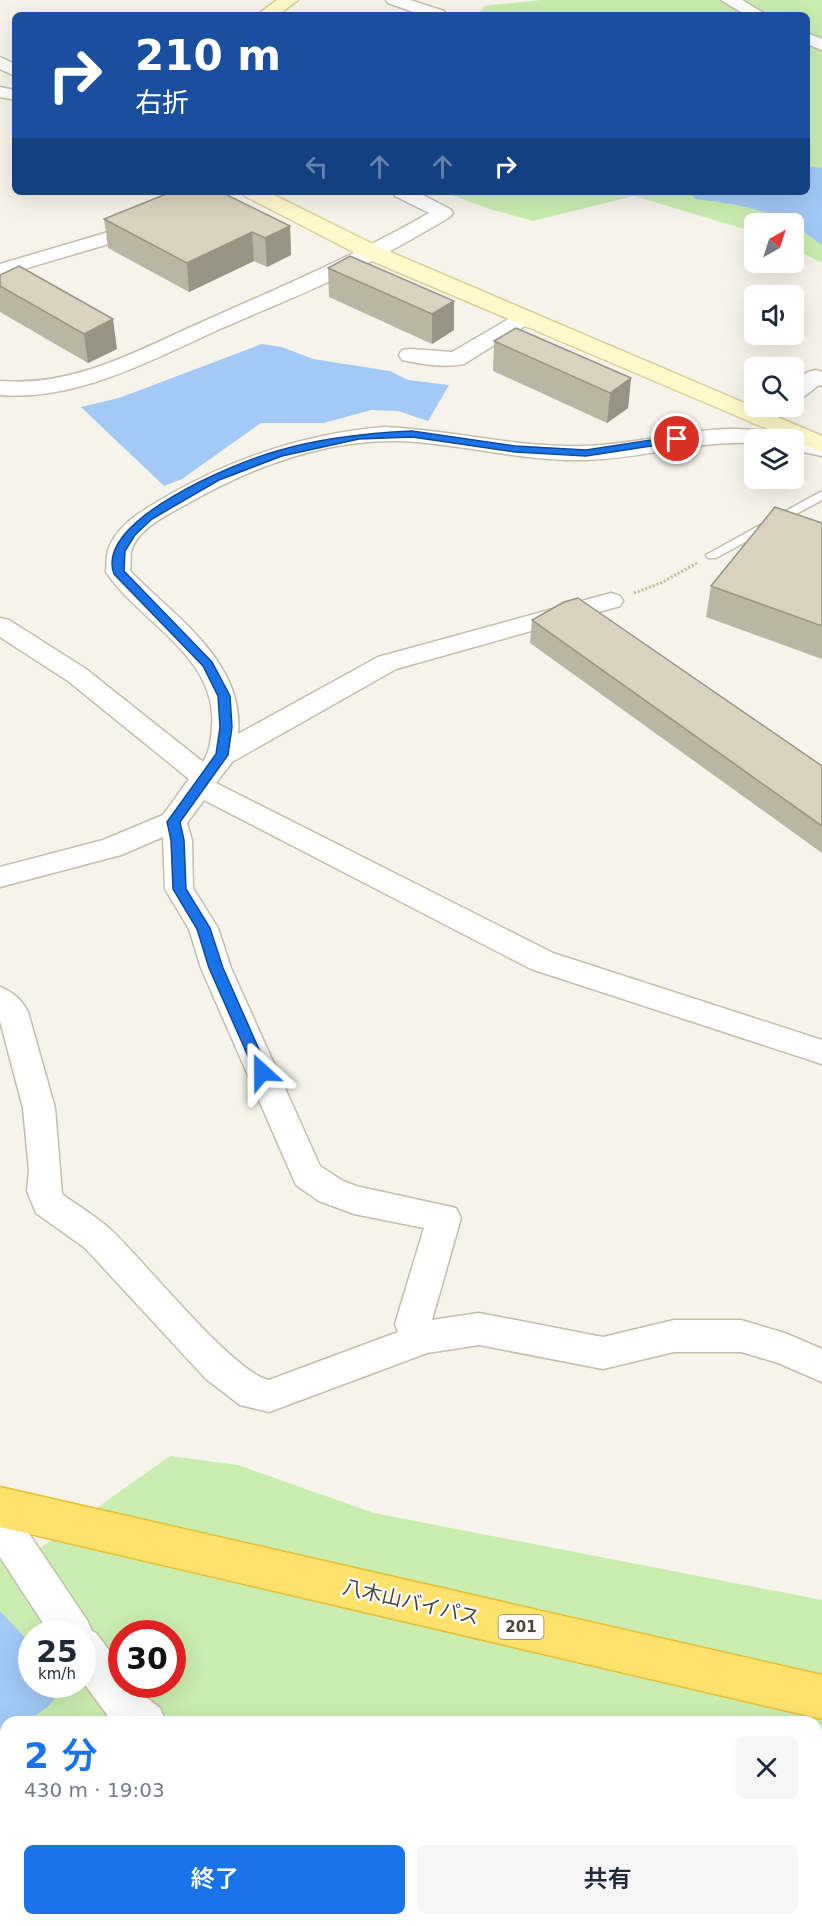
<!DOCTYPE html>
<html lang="ja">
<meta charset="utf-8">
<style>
body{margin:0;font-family:"DejaVu Sans","Noto Sans JP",sans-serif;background:#f6f6f7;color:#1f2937;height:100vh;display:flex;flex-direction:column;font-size:22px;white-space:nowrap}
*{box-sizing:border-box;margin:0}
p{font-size:20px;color:#747a83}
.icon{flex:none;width:33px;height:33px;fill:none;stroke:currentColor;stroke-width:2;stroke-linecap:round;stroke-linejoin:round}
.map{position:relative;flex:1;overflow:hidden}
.side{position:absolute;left:0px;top:1716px;width:822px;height:210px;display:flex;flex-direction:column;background:#fff;border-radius:18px 18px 0 0;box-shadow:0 6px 24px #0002}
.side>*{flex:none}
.banner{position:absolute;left:12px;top:12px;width:798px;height:183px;border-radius:9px;box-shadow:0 6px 24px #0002;background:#1a4fa0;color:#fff;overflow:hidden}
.needle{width:39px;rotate:39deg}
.fabs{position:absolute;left:744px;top:213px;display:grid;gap:12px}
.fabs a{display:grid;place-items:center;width:60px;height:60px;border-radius:9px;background:#fff;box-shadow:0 6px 24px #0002;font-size:30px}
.speed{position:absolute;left:18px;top:1620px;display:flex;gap:12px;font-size:30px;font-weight:700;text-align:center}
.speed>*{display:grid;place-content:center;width:78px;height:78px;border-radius:50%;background:#fff;box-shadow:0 6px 24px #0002;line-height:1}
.speed small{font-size:15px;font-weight:400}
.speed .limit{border:9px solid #d22;background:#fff;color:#111}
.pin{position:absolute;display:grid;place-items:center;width:51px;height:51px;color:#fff;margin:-26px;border:3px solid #fff;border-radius:50%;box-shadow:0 2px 6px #0007}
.me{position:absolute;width:66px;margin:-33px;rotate:336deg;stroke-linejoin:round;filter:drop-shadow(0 0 4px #0008)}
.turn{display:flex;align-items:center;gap:21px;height:126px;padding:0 24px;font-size:27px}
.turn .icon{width:78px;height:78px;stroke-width:2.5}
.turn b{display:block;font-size:42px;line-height:51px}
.lanes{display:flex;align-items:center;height:57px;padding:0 24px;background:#0003;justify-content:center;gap:30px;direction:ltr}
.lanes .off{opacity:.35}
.round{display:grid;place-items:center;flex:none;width:63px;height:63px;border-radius:9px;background:#f6f6f7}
.summary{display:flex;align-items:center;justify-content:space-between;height:102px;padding:0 24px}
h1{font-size:36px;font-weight:600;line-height:45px;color:#1a73e8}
.cta{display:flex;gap:12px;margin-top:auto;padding:12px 24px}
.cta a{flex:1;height:69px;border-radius:9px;background:#1a73e8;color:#fff;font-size:24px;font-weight:600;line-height:69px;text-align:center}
.cta a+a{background:#f6f6f7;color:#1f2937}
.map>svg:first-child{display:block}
.green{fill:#caedb0;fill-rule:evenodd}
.water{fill:#a3c9f6}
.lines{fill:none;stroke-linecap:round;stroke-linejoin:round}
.lane-casing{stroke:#c2beac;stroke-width:3}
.street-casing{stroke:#c2beac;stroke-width:3}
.secondary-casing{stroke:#d9d097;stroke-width:3}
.highway-casing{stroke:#e9bd31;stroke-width:3}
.path{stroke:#c5bc9c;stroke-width:3;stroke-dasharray:2 2;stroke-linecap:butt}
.lane{fill:#fff;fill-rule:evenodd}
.street{fill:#fff;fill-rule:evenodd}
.secondary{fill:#fff9cb;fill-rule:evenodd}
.highway{fill:#ffe16c;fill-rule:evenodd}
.wall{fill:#bbb5a3}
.shaded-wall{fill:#989385}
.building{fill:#d9d2be;stroke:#989385;stroke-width:1.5}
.route{fill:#1a73e8;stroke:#114b97;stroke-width:1.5}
.labels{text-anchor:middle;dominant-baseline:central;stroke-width:4.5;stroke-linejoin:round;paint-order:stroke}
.shield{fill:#fff;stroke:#817e73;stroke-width:1.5}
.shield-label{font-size:15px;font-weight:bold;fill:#4b4637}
.near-street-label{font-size:20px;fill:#4b4637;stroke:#fff}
</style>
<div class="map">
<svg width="822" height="1926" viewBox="0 0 822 1926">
<rect width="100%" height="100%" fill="#f6f4ea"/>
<g class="green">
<polygon points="541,0 822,0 822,263 794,249 794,224 754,224 754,232 634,196 533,221 490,209 443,192 807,192 807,15 480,15 484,6"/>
<path d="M170,1456l68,9 136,48 448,87v326h-822v-387l33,14zM32,1634h50v50h-50zM122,1634h50v50h-50zM6,1722h810v198h-810z"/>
</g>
<g class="water">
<path d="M807,166l15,2v78c-39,-35 -76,-41 -127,-47l-4,-5 7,-2h109z"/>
<polygon points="262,344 282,347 313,359 390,371 408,380 449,385 428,421 398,411 371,410 324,423 261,423 182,479 164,486 81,407 119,398"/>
<path d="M0,1611l31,33 1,40 26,1c0,24 -31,37 -52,37v5l-6,3z"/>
<polygon points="697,1920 753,1920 770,1926 694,1926"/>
</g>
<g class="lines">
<defs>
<g id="lane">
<polygon points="822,491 822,500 716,558 708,558 706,555"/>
<polygon points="6,1783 6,1805 0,1807 0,1785"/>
</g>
<g id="street">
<polygon points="386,0 410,0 444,11 446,15 422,15 388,3"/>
<polygon points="721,0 742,0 767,15 746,15"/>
<polygon points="807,33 822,39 822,50 807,44"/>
<polygon points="0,57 15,64 15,76 0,69"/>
<polygon points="0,87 15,90 15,100 0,97"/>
<polygon points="204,192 230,192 227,196 119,241 0,276 0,264 105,233"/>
<path d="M392,192h25l33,17 3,4 -3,4c-29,17 -58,34 -88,49 -46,23 -94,42 -142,63 -69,31 -142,72 -220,66v-14c75,7 144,-34 211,-63 74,-33 147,-64 218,-105l-34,-17z"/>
<path d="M526,311l7,2 3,4 -3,4 -69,43c-18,4 -44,0 -62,-4l-3,-5 3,-5 8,-1 42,3 67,-39z"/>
<polygon points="816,370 822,372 822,386 819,385 802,398 794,399 794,383 808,372"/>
<path d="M761,406h26c-8,12 -21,20 -35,17l-3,-5z"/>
<path d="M385,427c67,3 133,21 199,19 49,-1 96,-16 145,-17 33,-1 62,7 93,13v14l-28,-6v-10h-40v3c-58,-3 -113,16 -171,17 -56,1 -111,-13 -166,-18 -79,-7 -157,21 -225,59 -20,12 -55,26 -61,51 -1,6 0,13 -1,19 45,46 115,91 108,163l140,-77 233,-64 9,3 3,5 -3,5 -224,63 -164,93 -16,21 337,170 269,87v24l-291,-95 -327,-169 -17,23 5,17 1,48 25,40 13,40 89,198 23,15 13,5 100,22 5,10 -29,102 47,-7 124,24 71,-17h67l44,13 37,16v33l-44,-19 -37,-11h-67l-71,17 -124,-24 -52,8 -158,59 -29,-7 -34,-26 -121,-131 -49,-35 -9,-22 2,-21 -6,-62 -23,-87v-34c13,5 22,13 28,25l27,96 7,86c16,12 34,22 48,35 33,30 123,144 159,151l129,-48 -3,-8 29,-96 -70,-14 -35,-13 -23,-16 -95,-217 -12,-39 -24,-40 -2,-52 -42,18 -121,32v-20l103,-27 60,-25 26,-36 -121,-98 -68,-44v-19l9,2 77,49 117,93c7,-11 8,-22 9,-35 6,-71 -72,-104 -106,-155 1,-11 0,-21 6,-31 13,-22 35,-33 57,-46 67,-38 139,-62 216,-68z"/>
<polygon points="0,1505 13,1510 87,1620 92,1631 96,1633 122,1667 122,1684 134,1684 139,1692 160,1708 166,1722 111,1720 82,1681 82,1634 50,1634 0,1557"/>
<polygon points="816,1884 822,1887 822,1926 811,1926 800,1920 816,1920"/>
</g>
<g id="secondary">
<polygon points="277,0 298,0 278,15 257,15"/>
<polygon points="242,192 268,192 381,248 822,436 822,452 365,258 245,196"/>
</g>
<polygon id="highway" points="0,1487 822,1675 822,1719 0,1527"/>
</defs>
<use href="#lane" class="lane-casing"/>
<use href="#street" class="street-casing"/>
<use href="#secondary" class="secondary-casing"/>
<use href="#highway" class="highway-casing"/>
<polyline class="path" points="634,593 661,583 697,563"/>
<use href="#lane" class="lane"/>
<use href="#street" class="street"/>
<use href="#secondary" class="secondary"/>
<use href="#highway" class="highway"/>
</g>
<g class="wall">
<polygon points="104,219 290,226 291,255 267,267 254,261 189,292 108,248"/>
<polygon points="328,268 454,301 454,330 432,344 329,297"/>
<polygon points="0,275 117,349 88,363 0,312"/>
<polygon points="494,341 631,378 628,408 607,423 493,371"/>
<polygon points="822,523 822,659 706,617 711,586"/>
<polygon points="532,620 822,766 822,853 530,643"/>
</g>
<g class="shaded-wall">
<polygon points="290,226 291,255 267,267 265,238"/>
<polygon points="252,232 254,261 189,292 187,263"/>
<polygon points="454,301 454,330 432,344 432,314"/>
<polygon points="113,319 117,349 88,363 84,334"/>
<polygon points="631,378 628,408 607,423 610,393"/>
</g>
<g class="building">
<polygon points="171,192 221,192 290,226 265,238 252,232 187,263 104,219"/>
<polygon points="350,256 454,301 432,314 328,268"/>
<polygon points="19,266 113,319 84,334 0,286 0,275"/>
<polygon points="516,328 631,378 610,393 494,341"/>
<polygon points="775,507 822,523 822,626 711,586"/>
<polygon points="578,598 822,766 822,826 532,620 564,602"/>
</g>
<path class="route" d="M412,431l103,15 71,4 91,-14 5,3 -5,3 -91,14 -71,-4 -103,-15 -53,2 -77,17 -63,24 -67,39 -17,16 -10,16 -1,20 88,91 18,34 2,31 -4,28 -48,67 4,18 2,49 24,39 13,40 46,104 -2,4h-10l-2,-4 -46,-104 -12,-39 -24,-40 -2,-49 -4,-18 49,-68 4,-27 -2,-31 -15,-30 -89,-92c-20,-54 123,-112 163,-123 44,-13 89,-18 135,-20z"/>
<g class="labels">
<rect class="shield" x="498.5" y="1615" width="45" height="24" rx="4.5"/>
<g class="shield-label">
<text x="521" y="1627">201</text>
</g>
<g class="near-street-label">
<text transform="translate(411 1602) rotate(13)">八木山バイパス</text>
</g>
</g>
</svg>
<div class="fabs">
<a><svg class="needle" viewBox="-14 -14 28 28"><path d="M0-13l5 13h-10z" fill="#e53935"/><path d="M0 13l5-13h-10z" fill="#747a83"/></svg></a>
<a><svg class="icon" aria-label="sound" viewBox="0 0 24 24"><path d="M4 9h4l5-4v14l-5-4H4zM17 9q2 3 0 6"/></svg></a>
<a><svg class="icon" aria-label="search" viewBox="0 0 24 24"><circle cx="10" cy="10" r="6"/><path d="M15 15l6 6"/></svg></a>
<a><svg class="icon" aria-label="layers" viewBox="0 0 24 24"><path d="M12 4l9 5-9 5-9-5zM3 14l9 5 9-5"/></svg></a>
</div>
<div class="speed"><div>25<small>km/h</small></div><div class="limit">30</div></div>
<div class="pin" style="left:677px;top:439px;background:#d93025"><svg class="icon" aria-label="arrive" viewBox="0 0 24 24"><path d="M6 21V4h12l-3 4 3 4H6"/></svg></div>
<svg class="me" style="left:262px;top:1072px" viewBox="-20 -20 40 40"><path d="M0-17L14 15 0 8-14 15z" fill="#1a73e8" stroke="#fff" stroke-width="4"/></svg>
<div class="banner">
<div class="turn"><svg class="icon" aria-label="right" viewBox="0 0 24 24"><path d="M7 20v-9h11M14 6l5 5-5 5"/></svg><div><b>210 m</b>右折</div></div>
<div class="lanes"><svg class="icon off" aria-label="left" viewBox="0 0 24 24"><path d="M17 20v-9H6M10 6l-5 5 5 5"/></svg><svg class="icon off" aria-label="ahead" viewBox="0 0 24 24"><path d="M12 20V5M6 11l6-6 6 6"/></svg><svg class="icon off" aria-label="ahead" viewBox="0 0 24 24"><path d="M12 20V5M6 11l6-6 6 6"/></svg><svg class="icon" aria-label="right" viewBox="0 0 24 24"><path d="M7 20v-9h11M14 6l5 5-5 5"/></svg></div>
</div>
<section class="side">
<div class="summary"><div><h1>2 分</h1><p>430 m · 19:03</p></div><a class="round"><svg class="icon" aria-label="close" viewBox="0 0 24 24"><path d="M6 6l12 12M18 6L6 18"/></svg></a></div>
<div class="cta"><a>終了</a><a>共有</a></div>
</section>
</div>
